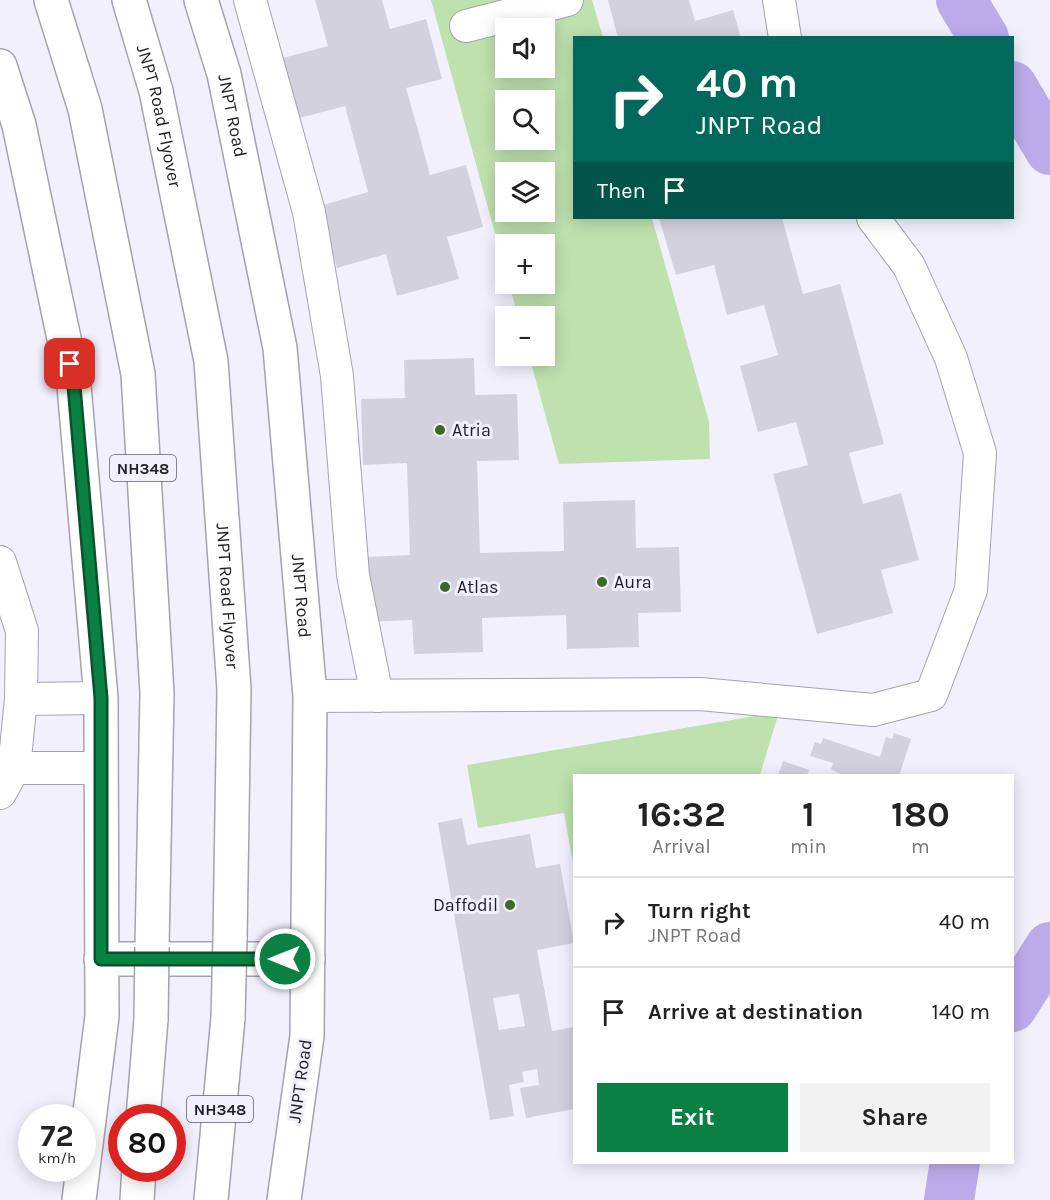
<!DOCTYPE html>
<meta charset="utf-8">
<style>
body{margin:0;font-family:Karla,sans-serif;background:#f2f2f2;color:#222;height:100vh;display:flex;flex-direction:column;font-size:22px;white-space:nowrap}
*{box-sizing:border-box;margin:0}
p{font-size:20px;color:#767676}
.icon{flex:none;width:33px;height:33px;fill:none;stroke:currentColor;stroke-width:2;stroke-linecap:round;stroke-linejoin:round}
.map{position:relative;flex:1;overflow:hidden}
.drawer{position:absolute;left:573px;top:774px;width:441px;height:390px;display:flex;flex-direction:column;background:#fff;border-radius:0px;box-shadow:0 3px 15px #0003}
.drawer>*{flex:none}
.banner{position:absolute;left:573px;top:36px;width:441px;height:183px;border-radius:0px;box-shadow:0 3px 15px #0003;background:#00695c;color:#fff;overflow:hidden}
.fabs{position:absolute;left:495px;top:18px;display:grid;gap:12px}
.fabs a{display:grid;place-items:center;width:60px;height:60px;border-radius:0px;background:#fff;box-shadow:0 3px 15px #0003;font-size:30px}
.speed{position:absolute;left:18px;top:1104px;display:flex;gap:12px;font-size:30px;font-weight:700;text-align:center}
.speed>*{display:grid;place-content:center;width:78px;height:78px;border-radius:50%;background:#fff;box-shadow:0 3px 15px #0003;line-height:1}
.speed small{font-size:15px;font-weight:400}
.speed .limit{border:9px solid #d22;background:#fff;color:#111}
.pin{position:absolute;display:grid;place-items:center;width:51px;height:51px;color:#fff;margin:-26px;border-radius:12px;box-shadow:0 3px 9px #0006}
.me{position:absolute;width:66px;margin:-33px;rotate:270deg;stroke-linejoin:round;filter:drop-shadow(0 0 4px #0008)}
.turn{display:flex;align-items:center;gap:21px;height:126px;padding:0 24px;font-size:27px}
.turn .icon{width:78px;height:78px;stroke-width:2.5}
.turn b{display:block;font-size:42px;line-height:51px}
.then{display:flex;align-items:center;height:57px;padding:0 24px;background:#0003;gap:12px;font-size:22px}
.eta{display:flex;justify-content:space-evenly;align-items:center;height:102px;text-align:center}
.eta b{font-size:36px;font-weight:700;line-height:42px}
.button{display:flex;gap:12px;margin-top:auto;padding:12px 24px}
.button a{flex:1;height:69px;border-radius:0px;background:#0b8043;color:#fff;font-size:24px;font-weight:700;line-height:69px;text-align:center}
.button a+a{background:#f2f2f2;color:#222}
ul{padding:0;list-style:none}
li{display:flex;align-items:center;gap:18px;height:90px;padding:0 24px;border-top:2px solid #e0e0e0}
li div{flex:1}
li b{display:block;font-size:22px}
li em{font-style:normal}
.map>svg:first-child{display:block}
.green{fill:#bee1ae;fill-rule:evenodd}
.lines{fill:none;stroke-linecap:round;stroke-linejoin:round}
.river{stroke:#bcabeb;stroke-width:50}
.building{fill:#d4d1de;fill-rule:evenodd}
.street-casing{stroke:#a5a2ae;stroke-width:34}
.secondary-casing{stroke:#a5a2ae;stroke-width:36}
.highway-casing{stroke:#a5a2ae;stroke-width:36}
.street{stroke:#fff;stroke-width:32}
.secondary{stroke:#fff;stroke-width:33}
.highway{stroke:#fff;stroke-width:33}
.highway-bridge-casing{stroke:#a5a2ae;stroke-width:36;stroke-linecap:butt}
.highway-bridge{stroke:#fff;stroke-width:33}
.route-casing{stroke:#07532c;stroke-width:15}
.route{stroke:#0b8043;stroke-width:10}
.poi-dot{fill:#3d6926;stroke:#f3f0fe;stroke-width:2}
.labels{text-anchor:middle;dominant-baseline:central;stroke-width:6;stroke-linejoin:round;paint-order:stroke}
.shield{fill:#f3f0fe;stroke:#605e65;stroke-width:1.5}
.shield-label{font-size:16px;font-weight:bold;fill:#211f24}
.street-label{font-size:18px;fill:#211f24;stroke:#f3f0fe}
.poi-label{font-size:18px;fill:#211f24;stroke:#f3f0fe;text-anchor:start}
</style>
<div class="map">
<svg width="1050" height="1200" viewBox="0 0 1050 1200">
<rect width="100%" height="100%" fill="#f3f0fe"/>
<g class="green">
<path d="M431,0h161l11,37 -29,1v180h78l57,204 1,37 -151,5 -30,-108h15v-40h-26l-9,-32h35v-40h-38l-1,26zM506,28h38v40h-38zM506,100h38v40h-38zM506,172h38v40h-38z"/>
<polygon points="779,712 760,775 574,776 574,869 564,813 478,828 467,765"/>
</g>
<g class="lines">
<g class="river">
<polyline points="961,0 984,38"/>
<polyline points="1012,86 1050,150"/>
<polyline points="1012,1007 1050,947"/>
<polyline points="949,1200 955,1162"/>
</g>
</g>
<g class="building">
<polygon points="315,0 382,0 390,29 426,19 442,79 406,88 418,130 430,175 466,165 483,227 447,237 459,279 397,296 386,254 337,268 320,206 368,192 345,106 296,119 279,59 328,46"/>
<polygon points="608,0 689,0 695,21 733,10 741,38 618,38"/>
<polygon points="659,218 782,218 803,294 840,284 884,444 849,453 863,504 901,493 919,560 881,570 893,613 817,634 773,474 808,465 796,422 758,432 740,366 778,355 764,305 727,315 714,265 676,275"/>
<polygon points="474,358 475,395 517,394 519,460 477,461 480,553 564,551 563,502 635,500 636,548 679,547 681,612 638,613 639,647 567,649 566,615 482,618 483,652 414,654 412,620 368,622 366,557 410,555 407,463 363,465 361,399 405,398 404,360"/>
<polygon points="894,733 911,739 899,776 844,776 831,769 833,763 810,756 815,742 821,744 823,738 880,757 886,737 892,739"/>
<polygon points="783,761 809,770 807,776 778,776"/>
<path d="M462,818l5,27 63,-11 6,34 24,-4 14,79 -37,7 15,81 22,-4v82l-48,9 -6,-30 19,-3 -2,-16 -15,3 2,10 -15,3 5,31 -24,4 -52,-297zM519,994l6,32 -26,4 -6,-32z"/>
</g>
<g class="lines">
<defs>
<g id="street">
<polyline points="250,0 309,212 337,376 353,575 377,696"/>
<polyline points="779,0 785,38"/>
<polyline points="466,26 567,0"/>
<polyline points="0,562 22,631 21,699 14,768 0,793"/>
<polyline points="310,696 700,694 873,710 931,695 971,590 980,453 951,358 909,266 873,218"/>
<polyline points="21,699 101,698"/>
<polyline points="14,768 101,768"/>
</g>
<g id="secondary">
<path id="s1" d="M201,0l23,74 56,274 30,348 -3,340 -23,164"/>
<polyline points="0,66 19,125 74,386 101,698 102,1016 79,1200"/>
</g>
<g id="highway">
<polyline points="51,0 85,109 138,374 157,693 152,947"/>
<path id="s2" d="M129,0l27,91 55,270 23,328 -4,250"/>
<polyline points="101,959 308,959"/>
<polyline points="143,1118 151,1019"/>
<polyline points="137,1200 139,1168"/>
<polyline points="211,1200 228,1018"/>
</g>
</defs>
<use href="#street" class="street-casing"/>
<use href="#secondary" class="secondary-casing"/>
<use href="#highway" class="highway-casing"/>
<use href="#street" class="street"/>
<use href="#secondary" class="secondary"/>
<use href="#highway" class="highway"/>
<defs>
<g id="highway-bridge">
<polyline points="228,1018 230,939"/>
<polyline points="151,1019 152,947"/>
</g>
</defs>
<use href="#highway-bridge" class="highway-bridge-casing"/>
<use href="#highway-bridge" class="highway-bridge"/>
</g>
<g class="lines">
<defs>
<polyline id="route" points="70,364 74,386 101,698 101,959 285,959"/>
</defs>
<use href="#route" class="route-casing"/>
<use href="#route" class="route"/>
</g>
<g class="poi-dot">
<circle cx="440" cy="430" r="6"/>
<circle cx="602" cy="582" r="6"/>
<circle cx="445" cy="587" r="6"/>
<circle cx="510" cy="905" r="6"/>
</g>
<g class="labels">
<g class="shield">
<rect x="110" y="455" width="66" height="26" rx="4.5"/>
<rect x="187" y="1096" width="66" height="26" rx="4.5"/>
</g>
<g class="shield-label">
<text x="143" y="468">NH348</text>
<text x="220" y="1109">NH348</text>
</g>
<g class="street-label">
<text stroke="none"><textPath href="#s2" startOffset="120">JNPT Road Flyover</textPath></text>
<text stroke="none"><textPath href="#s1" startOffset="120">JNPT Road</textPath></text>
<text stroke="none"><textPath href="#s2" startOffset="606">JNPT Road Flyover</textPath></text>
<text stroke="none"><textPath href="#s1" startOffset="606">JNPT Road</textPath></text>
<text transform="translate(300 1081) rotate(-82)">JNPT Road</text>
</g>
<g class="poi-label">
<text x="452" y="430">Atria</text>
<text x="614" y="582">Aura</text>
<text x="457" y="587">Atlas</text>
<text x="498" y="905" text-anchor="end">Daffodil</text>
</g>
</g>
</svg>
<div class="fabs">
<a><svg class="icon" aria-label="sound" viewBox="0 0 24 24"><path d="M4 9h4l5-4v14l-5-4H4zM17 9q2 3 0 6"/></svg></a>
<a><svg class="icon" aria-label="search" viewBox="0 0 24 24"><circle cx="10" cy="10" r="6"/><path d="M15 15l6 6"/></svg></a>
<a><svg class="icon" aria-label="layers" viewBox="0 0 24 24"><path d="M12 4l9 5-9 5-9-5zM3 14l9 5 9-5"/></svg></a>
<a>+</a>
<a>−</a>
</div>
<div class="speed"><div>72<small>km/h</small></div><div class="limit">80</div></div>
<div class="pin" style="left:70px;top:364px;background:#d93025"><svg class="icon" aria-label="arrive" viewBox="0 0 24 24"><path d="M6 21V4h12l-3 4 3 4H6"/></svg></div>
<svg class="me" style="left:285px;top:959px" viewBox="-20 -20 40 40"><circle r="17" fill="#0b8043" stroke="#fff" stroke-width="3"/><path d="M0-11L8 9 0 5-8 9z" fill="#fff"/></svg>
<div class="banner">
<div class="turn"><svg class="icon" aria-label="right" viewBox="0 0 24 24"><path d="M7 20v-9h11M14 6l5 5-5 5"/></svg><div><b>40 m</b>JNPT Road</div></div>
<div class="then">Then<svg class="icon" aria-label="arrive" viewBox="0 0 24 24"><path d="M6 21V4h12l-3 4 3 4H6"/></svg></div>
</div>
<section class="drawer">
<div class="eta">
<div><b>16:32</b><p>Arrival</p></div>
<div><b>1</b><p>min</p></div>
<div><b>180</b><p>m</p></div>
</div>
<ul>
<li><svg class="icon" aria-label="right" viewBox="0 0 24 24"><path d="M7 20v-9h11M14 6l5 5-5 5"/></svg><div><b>Turn right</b><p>JNPT Road</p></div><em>40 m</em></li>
<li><svg class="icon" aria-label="arrive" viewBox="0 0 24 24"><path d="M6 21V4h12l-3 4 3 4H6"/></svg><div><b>Arrive at destination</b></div><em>140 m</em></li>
</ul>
<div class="button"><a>Exit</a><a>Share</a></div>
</section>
</div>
